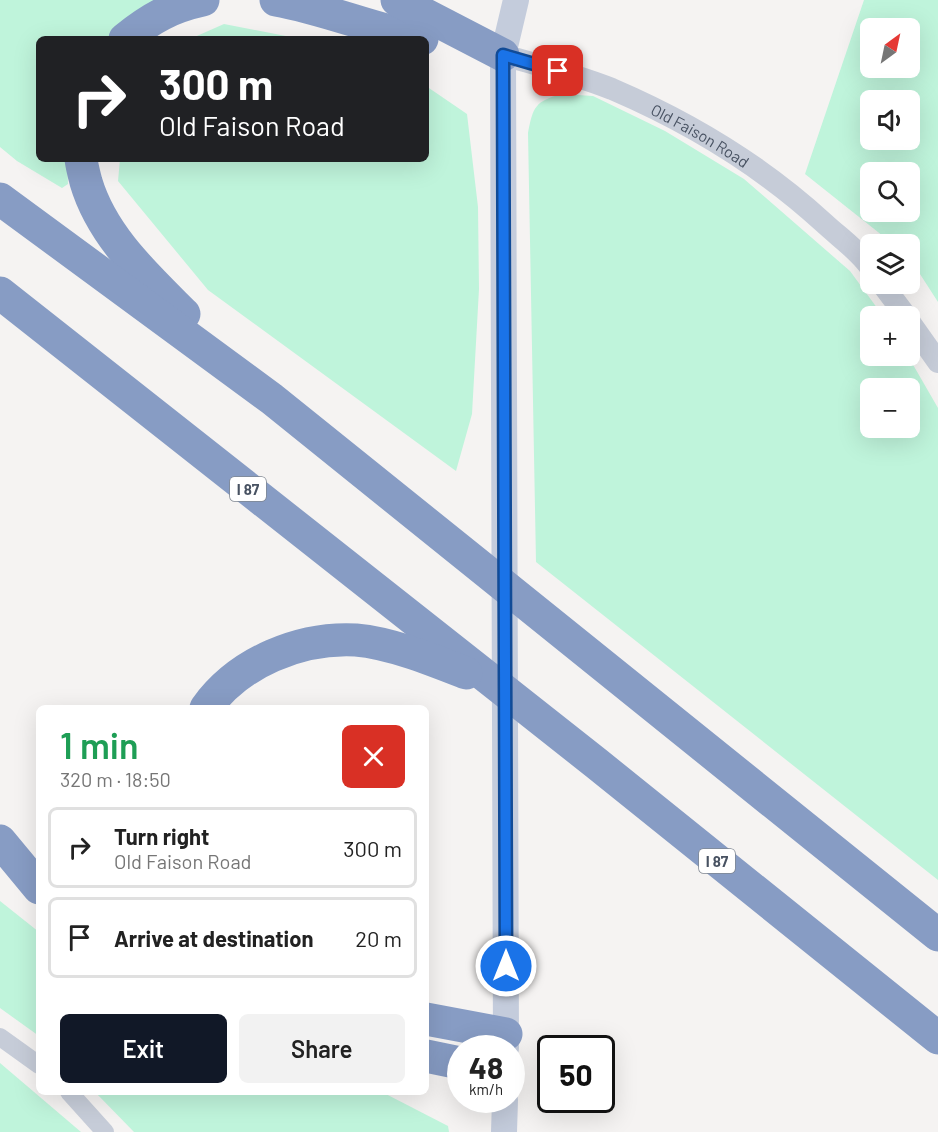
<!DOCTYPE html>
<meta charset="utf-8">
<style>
body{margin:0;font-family:Barlow,sans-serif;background:#f2f2f2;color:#222;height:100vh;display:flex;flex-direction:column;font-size:22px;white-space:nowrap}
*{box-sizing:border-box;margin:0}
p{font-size:20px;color:#767676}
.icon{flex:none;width:33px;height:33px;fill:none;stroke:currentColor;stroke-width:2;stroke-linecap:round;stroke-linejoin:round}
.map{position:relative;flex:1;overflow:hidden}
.sheet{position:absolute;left:36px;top:705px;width:393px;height:390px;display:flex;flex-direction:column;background:#fff;border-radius:9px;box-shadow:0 6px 24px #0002}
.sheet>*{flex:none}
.guide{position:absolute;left:36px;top:36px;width:393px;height:126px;border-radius:9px;box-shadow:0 6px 24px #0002;background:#202124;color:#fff;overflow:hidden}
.needle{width:39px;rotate:33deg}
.tools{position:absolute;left:860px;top:18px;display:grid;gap:12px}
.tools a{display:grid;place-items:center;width:60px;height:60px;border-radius:9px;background:#fff;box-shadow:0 6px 24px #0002;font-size:30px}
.speed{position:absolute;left:447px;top:1035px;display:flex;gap:12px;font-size:30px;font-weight:700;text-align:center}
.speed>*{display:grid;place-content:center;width:78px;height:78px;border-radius:50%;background:#fff;box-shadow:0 6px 24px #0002;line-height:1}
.speed small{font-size:15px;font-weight:400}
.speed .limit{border:3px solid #111;border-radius:9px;background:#fff;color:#111}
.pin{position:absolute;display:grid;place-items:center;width:51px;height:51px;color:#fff;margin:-26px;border-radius:12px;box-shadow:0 3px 9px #0006}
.me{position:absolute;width:66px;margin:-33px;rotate:0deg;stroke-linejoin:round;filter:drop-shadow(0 0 4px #0008)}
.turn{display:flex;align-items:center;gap:21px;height:126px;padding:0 24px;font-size:27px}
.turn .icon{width:78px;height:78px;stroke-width:2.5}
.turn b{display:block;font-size:42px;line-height:51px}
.round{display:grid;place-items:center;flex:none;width:63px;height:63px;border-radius:9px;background:#f2f2f2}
.summary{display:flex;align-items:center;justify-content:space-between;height:102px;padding:0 24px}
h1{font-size:36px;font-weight:600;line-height:45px;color:#1e9e55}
.primary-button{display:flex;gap:12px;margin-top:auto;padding:12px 24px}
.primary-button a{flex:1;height:69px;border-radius:9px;background:#111827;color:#fff;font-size:24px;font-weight:600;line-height:69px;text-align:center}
.primary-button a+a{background:#f2f2f2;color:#222}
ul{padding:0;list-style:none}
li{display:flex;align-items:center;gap:18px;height:81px;margin:0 12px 9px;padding:0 12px;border:3px solid #e0e0e0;border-radius:9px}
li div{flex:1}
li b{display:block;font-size:22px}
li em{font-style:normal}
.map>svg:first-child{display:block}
.green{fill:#bff4db;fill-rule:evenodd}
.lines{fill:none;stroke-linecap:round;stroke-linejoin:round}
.minor{stroke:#c6ccd8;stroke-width:18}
.tertiary{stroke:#c6ccd8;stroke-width:22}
.secondary{stroke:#c4ccdc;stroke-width:26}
.motorway{stroke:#879cc4;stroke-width:33}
.route-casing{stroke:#114b97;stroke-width:15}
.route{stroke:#1a73e8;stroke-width:10}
.labels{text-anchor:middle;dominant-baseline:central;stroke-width:6;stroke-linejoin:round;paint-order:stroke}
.shield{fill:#fff;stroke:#7f8691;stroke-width:1.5}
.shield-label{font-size:15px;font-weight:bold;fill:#485262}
.street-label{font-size:16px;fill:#485262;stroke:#fff}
</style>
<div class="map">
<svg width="938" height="1132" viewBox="0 0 938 1132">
<rect width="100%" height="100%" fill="#f5f3f2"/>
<g class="green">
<polygon points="0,0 167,0 148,8 107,39 39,39 39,159 67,159 68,184 62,188 17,161 0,147"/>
<path d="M864,0h74v302l-29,-45v-13h-16l-88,-70zM870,28h39v40h-39zM909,100v40h-39v-40zM909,172v40h-39v-40z"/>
<polygon points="224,24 301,39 190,39"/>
<polygon points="426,86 467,114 478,207 479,289 472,414 456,471 208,290 118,181 120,159 426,159"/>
<path d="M562,94l31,2 72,35 79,48 106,92 33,45h-13v40h38l30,52v472l-402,-318 -8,-429c5,-26 7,-32 34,-39zM870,388h39v40h-39z"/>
<polygon points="0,901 39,932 39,1036 0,1008"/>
<polygon points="0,1063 81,1132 0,1132"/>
<polygon points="95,1092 382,1092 448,1126 449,1132 134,1132"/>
</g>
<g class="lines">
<g class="minor">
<polyline points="0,1037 39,1065"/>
<polyline points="69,1092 105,1132"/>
</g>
<g class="tertiary">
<path id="s1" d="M503,55c36,10 74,20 109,34 77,33 150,77 212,134 15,14 34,27 46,44"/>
<polyline points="882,284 906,316"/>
<polyline points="909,321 938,362"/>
</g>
<g class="secondary">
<polyline points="506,1048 503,55 516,0"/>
<polyline points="504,1132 505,1100"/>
</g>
<g class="motorway">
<path d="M276,0c50,9 96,29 146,39"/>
<polyline points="397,0 503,55"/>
<path d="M125,39c26,-21 46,-32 78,-39"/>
<path d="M81,159c1,8 3,15 5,23 16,54 59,93 98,132"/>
<polyline points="0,199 272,399 938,935"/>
<polyline points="0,293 596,763 938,1038"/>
<path d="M206,708c33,-46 94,-71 150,-68 35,3 77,20 110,33"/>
<polyline points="0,841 39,888"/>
<polyline points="426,1019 506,1034"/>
<polyline points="426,1056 460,1063"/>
</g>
</g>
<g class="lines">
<defs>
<polyline id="route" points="506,966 503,55 558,71"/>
</defs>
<use href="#route" class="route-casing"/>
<use href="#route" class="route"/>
</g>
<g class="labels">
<g class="shield">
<rect x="230" y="477" width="36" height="24" rx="4.5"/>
<rect x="699" y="849" width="36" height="24" rx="4.5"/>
</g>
<g class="shield-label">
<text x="248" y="489">I 87</text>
<text x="717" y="861">I 87</text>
</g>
<g class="street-label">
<text stroke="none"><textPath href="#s1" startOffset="214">Old Faison Road</textPath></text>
</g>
</g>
</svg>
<div class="tools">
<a><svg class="needle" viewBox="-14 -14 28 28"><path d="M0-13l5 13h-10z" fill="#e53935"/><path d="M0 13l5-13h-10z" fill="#767676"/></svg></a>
<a><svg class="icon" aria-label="sound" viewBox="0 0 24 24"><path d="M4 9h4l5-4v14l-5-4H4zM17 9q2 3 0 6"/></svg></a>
<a><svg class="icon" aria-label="search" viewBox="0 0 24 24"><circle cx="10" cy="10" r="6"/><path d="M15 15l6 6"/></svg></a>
<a><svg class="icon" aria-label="layers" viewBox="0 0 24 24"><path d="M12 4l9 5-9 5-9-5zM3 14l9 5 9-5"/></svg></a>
<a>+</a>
<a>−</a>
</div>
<div class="speed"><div>48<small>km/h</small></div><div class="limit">50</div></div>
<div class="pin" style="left:558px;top:71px;background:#d93025"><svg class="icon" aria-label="arrive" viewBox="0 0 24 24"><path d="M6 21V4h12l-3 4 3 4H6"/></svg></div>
<svg class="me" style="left:506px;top:966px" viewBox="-20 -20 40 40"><circle r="17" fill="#1a73e8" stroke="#fff" stroke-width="3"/><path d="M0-11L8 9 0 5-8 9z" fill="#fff"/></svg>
<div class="guide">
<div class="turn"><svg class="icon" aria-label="right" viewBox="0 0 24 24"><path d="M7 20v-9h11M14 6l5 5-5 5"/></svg><div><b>300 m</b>Old Faison Road</div></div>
</div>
<section class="sheet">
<div class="summary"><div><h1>1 min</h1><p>320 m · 18:50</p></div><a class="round" style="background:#d93025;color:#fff"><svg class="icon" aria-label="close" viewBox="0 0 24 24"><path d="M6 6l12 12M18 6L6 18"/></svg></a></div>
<ul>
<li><svg class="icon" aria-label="right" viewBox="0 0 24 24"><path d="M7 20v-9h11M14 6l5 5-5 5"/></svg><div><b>Turn right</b><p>Old Faison Road</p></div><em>300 m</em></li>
<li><svg class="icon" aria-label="arrive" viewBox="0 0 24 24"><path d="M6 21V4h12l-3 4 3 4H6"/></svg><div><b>Arrive at destination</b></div><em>20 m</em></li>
</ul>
<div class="primary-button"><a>Exit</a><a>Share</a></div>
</section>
</div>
